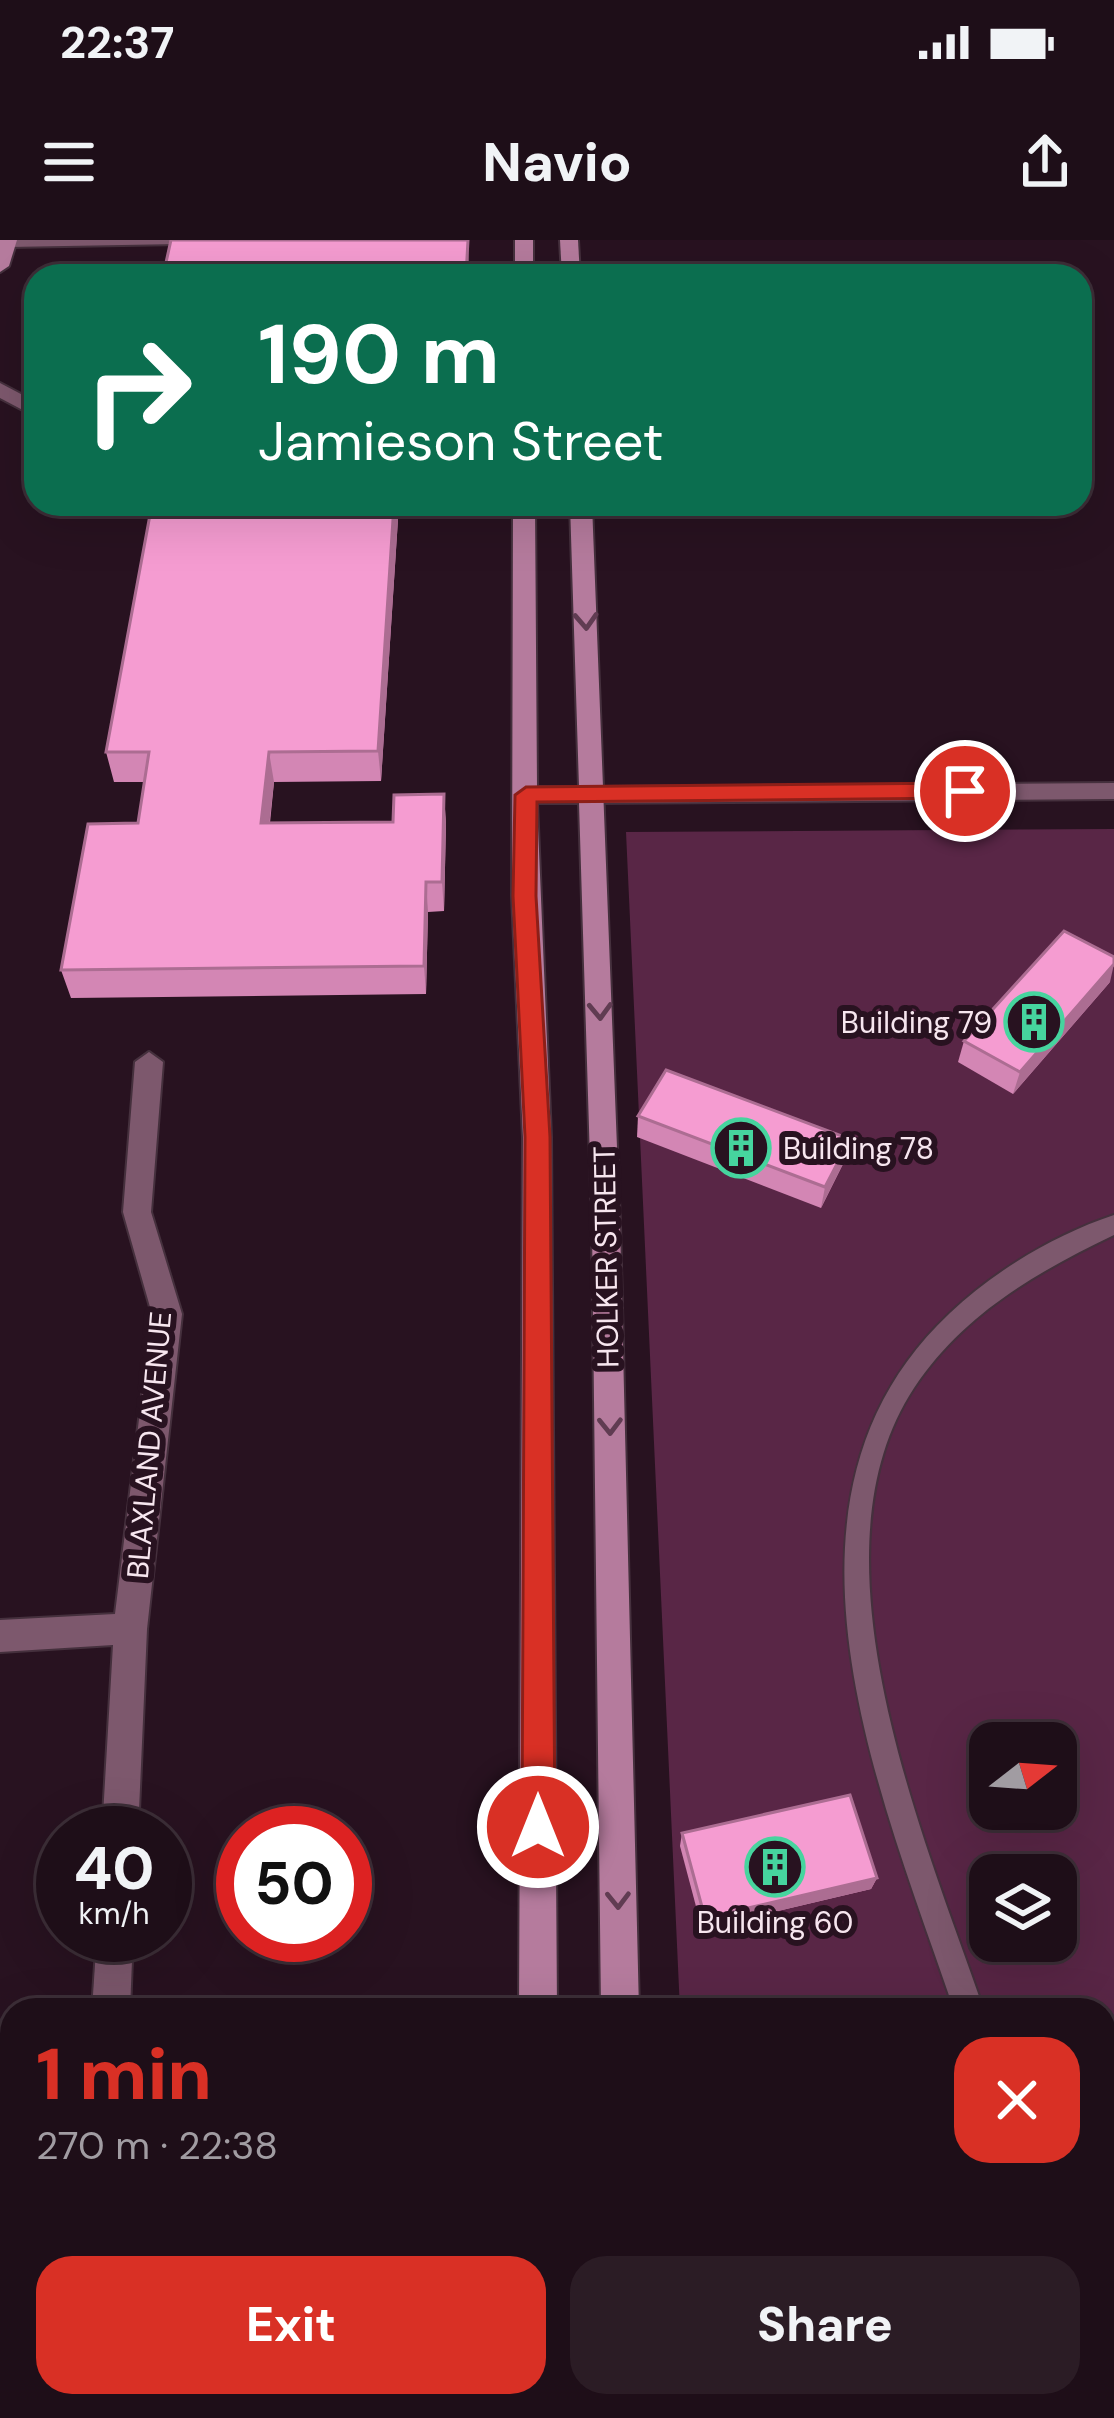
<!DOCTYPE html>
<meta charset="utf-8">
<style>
body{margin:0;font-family:"DM Sans",sans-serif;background:#2b1c25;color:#f1f3f6;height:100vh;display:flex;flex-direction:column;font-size:45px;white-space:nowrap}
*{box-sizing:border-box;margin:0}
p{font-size:39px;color:#a19ca2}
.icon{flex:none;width:66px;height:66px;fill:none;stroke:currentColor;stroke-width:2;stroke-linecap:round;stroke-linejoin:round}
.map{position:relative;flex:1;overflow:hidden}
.sheet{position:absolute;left:0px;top:1758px;width:1116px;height:420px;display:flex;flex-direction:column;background:#1e0e18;border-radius:36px 36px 0 0;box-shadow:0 12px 48px #0002,0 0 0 3px #3c2e37}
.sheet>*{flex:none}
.banner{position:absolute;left:24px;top:24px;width:1068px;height:252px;border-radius:36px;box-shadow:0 12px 48px #0002,0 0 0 3px #3c2e37;background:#0b6e4f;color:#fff;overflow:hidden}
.needle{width:78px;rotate:73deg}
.buttons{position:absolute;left:969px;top:1482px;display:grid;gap:24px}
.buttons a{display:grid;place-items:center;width:108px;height:108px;border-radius:24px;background:#1e0e18;box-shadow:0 12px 48px #0002,0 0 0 3px #3c2e37;font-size:60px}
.speed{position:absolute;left:36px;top:1566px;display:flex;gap:24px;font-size:60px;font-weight:700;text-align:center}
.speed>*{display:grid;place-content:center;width:156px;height:156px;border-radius:50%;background:#1e0e18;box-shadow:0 12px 48px #0002,0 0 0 3px #3c2e37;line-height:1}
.speed small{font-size:30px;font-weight:400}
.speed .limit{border:18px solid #d22;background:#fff;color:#111}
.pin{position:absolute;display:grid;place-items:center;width:102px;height:102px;color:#fff;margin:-51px;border:6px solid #fff;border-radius:50%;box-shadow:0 3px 12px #0007}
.me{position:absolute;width:132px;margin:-66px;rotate:0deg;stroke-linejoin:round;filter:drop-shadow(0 0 9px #0008)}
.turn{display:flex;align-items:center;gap:42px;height:252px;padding:0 36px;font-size:54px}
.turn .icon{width:156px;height:156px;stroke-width:2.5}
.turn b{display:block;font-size:84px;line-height:102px}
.round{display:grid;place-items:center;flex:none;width:126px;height:126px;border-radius:36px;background:#2b1c25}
.overview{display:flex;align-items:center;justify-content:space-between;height:204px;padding:0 36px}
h1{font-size:72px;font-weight:800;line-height:90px;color:#d93025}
.cta{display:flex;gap:24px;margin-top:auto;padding:24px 36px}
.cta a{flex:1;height:138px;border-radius:36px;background:#d93025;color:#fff;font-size:48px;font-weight:800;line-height:138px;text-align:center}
.cta a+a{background:#2b1c25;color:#f1f3f6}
.status{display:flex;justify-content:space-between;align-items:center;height:84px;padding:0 60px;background:#1e0e18;direction:ltr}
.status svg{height:33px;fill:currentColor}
header{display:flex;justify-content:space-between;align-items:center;height:156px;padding:0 36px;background:#1e0e18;font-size:54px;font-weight:800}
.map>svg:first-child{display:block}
.green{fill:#592646;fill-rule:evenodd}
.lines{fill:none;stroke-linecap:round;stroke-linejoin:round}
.lane-casing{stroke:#45303d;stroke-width:4}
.street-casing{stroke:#45303d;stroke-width:4}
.secondary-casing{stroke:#45303d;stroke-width:4}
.lane{fill:#7d586d;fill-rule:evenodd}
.street{fill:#7d586d;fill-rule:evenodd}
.secondary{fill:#b57b9d;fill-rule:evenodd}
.wall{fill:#d386b4}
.shaded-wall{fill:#ac6d92}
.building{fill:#f59cd1;stroke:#ac6d92;stroke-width:3}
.oneway{stroke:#603c52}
.route{fill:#d93025;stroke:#8d1f18;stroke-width:3}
.labels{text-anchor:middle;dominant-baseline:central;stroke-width:12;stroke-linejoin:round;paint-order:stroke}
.poi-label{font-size:30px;fill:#f7e6ef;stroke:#281220;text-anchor:end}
.street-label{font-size:30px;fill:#f7e6ef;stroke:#281220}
</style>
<div class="status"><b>22:37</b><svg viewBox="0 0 49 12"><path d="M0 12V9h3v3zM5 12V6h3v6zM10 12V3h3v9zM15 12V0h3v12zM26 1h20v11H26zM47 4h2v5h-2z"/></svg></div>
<header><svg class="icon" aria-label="menu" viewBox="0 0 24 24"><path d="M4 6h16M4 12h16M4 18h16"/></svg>Navio<svg class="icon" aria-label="share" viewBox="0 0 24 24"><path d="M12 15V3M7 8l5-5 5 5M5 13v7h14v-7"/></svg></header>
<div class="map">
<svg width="1114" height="2178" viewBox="0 0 1114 2178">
<rect width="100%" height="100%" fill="#281220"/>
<path class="green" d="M1114,589v1589h-415l-1,-12h406v-396h-424l-54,-1178zM990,1503h66v66h-66zM990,1635h66v66h-66z"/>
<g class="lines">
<defs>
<g id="lane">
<polygon points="3,0 187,0 180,4 8,7 3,6"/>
<path d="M1114,975v20c-77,37 -151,79 -200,153 -111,168 11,452 70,622h-30c-73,-215 -203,-511 -4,-697 46,-43 104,-78 164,-98z"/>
<polygon points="1104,2056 1114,2060 1114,2102 1104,2098"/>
</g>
<g id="street">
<polygon points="0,143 36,162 36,177 0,158"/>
<polygon points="1114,543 1114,559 594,563 582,555 594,547"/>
<polygon points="149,812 163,822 151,972 182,1074 147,1389 138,1593 102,1593 113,1405 0,1412 0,1380 115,1374 152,1074 123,972 135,822"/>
<polygon points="97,1695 133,1695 130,1770 92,1770"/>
<rect x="0" y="1820" width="12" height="38"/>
<polygon points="54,2166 96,2166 95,2178 53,2178"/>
</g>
<g id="secondary">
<polygon points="0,0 17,0 9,26 0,32"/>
<rect x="515" y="0" width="18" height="36"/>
<polygon points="560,0 578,0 580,36 562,36"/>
<polygon points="513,264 535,264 537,547 579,547 570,264 592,264 620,985 639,1770 601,1770 592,985 579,563 537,563 551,897 557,1770 519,1770 523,897 512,656"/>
<rect x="517" y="2166" width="42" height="12"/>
<rect x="606" y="2166" width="42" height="12"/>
</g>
</defs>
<use href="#lane" class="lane-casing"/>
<use href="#street" class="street-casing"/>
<use href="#secondary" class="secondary-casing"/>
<use href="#lane" class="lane"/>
<use href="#street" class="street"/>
<use href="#secondary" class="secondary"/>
</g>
<g class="wall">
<polygon points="152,264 399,264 381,541 274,542 270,583 393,582 444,554 446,584 444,671 428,672 426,754 71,758 61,730 138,583 144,542 114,542 106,512"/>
<polygon points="1110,742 1013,854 958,822 964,801"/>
<polygon points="638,876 850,899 845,920 821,968 637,897"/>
<polygon points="682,1593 877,1638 871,1649 702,1689 680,1606"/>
<polygon points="828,2166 1036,2166 1019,2178 810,2178"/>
</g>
<g class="shaded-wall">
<polygon points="468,0 469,36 466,36"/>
<polygon points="394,264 399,264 381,541 378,511"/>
<polygon points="269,512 274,542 266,613 261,583"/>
<polygon points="444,554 446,584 444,671 442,642"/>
<polygon points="426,642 428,672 426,754 424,726"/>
<polygon points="1114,724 1110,742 1013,854 1020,832"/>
<polygon points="850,899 845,920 821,968 825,947"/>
<polygon points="877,1638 871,1649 702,1689 705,1678"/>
</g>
<g class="building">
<polygon points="171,0 468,0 466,36 163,36"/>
<polygon points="152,264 394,264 378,511 269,512 261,583 393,582 394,555 444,554 442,642 426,642 424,726 61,730 88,584 138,583 149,512 106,512"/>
<polygon points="1064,691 1114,717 1114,724 1020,832 964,801"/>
<polygon points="666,830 850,899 825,947 638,876"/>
<polygon points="850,1555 877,1638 705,1678 682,1593"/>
<polygon points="833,2166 1036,2166 1019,2178 816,2178"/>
</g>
<defs><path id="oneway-chevron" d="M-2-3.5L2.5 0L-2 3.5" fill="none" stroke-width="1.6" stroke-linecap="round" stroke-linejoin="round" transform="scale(3)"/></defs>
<g class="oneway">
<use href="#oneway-chevron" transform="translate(586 381) rotate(87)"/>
<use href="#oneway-chevron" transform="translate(600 771) rotate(88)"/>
<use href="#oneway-chevron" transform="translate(610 1186) rotate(89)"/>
<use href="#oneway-chevron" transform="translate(618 1660) rotate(89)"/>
</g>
<polygon class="route" points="965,543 976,551 965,558 537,562 536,656 550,897 555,1587 550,1598 538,1603 527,1598 522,1587 525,897 513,656 515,555 526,547"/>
<defs>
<symbol id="building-ring" viewBox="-11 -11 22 22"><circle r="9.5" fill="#281220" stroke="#46d49e" stroke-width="1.5"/><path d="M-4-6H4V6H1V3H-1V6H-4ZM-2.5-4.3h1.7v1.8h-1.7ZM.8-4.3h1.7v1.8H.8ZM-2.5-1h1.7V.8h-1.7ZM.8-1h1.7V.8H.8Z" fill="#46d49e"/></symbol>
</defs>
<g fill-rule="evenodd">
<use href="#building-ring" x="1001" y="749" width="66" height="66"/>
<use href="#building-ring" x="708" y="875" width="66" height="66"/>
<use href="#building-ring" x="742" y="1594" width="66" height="66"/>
</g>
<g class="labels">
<g class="poi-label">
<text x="992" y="782">Building 79</text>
<text x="783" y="908" text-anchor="start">Building 78</text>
<text x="775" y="1682" text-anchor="middle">Building 60</text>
</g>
<g class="street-label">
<text transform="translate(606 1017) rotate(-91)">HOLKER STREET</text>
<text transform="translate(149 1205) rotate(-85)">BLAXLAND AVENUE</text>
</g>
</g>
</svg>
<div class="buttons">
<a><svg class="needle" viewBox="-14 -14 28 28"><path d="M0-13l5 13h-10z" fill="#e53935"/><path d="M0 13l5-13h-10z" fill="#a19ca2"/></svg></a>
<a><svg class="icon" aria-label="layers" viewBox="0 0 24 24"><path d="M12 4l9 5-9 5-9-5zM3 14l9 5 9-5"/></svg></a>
</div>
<div class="speed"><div>40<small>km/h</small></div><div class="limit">50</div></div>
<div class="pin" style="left:965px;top:551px;background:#d93025"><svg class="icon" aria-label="arrive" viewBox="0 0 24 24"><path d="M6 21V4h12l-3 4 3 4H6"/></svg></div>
<svg class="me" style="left:538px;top:1587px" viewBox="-20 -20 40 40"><circle r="17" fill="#d93025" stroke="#fff" stroke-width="3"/><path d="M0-11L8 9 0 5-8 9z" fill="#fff"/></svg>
<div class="banner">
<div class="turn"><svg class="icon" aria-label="right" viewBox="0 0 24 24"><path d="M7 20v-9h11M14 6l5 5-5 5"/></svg><div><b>190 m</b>Jamieson Street</div></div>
</div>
<section class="sheet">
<div class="overview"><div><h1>1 min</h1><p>270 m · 22:38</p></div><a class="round" style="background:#d93025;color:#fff"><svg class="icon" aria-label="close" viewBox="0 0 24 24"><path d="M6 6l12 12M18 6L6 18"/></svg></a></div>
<div class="cta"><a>Exit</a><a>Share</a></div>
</section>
</div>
